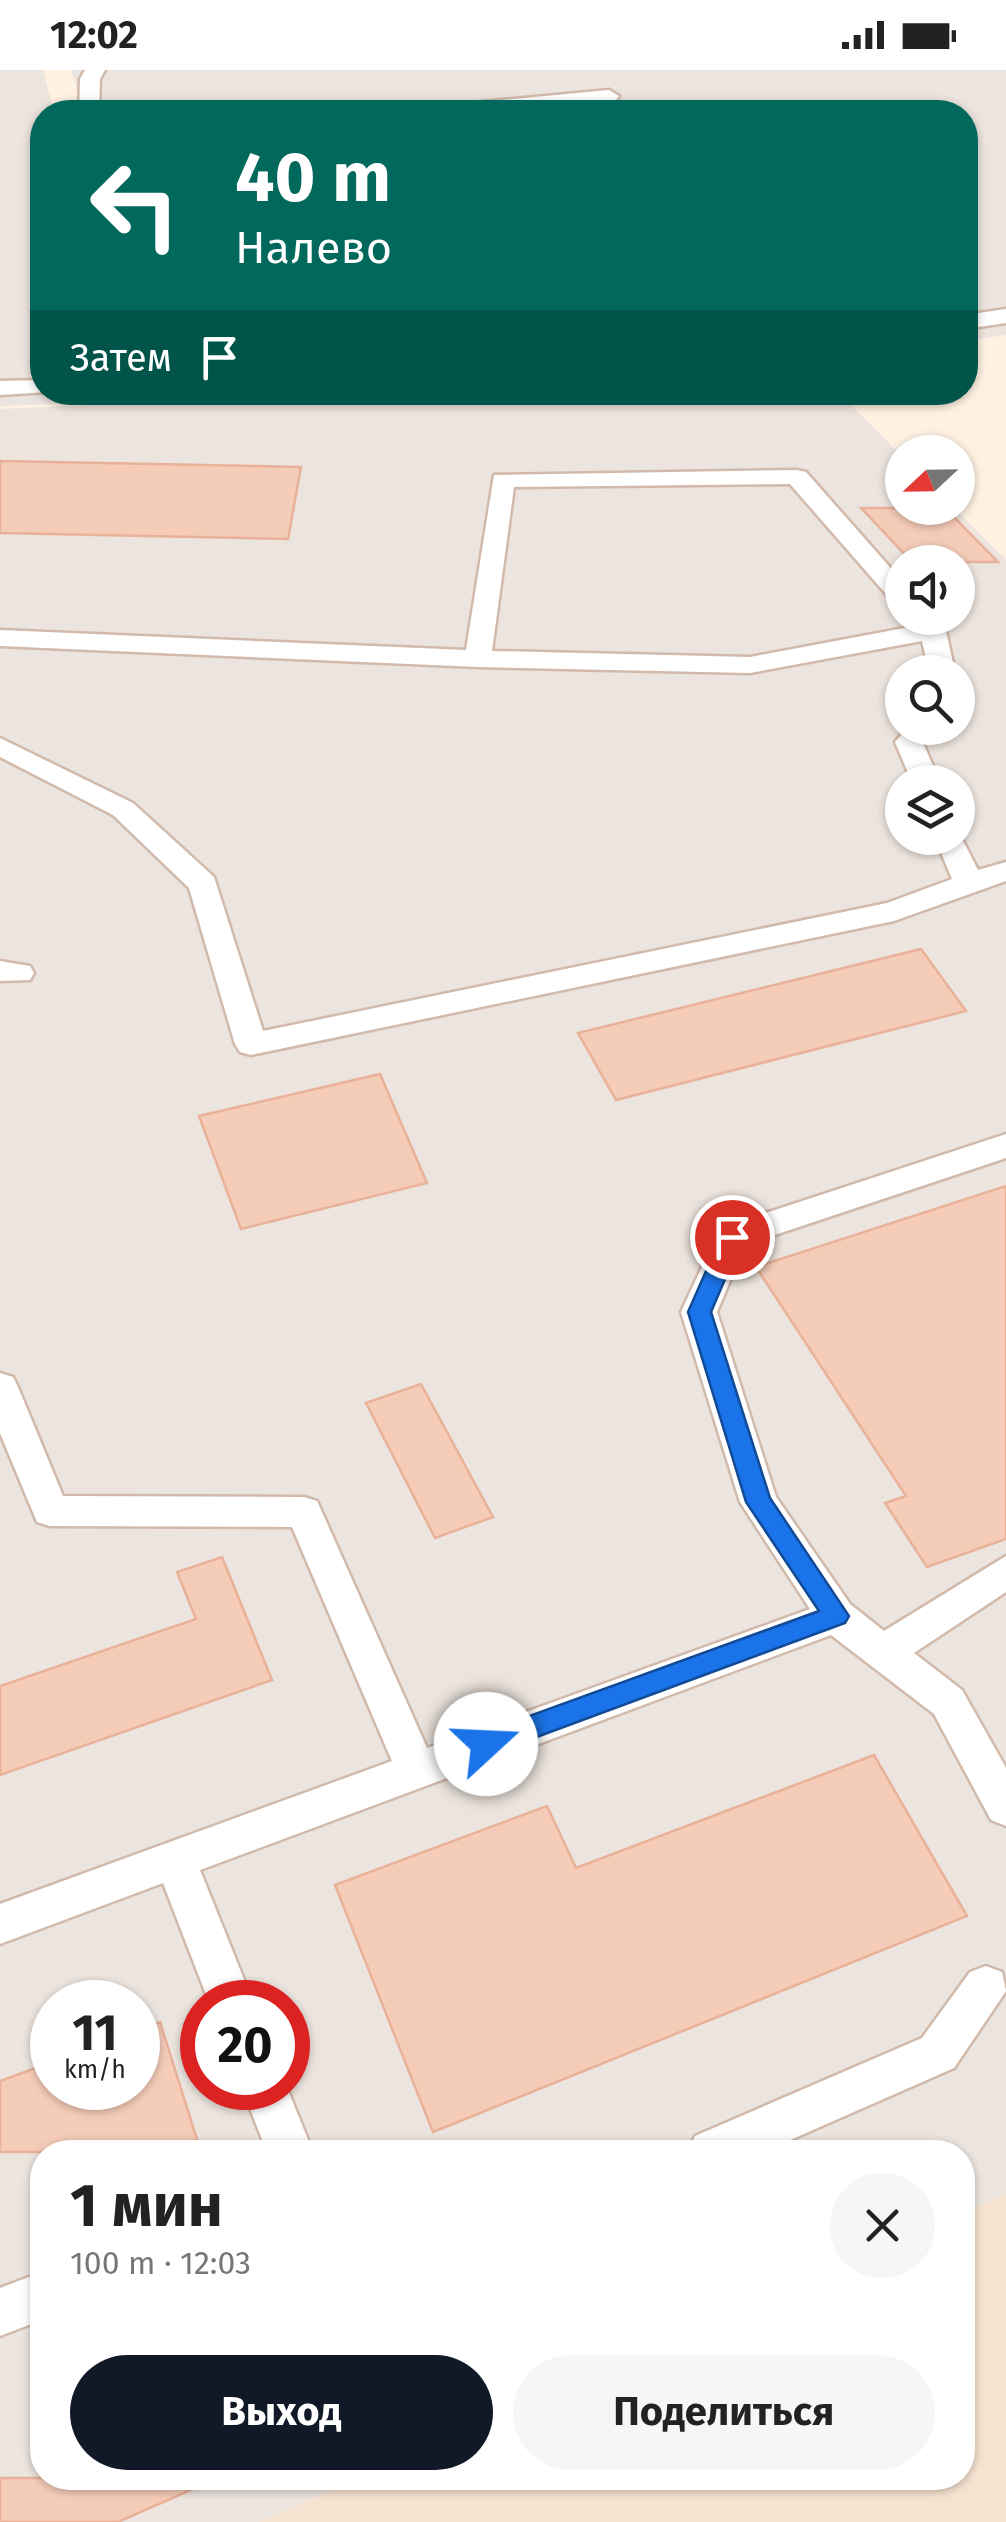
<!DOCTYPE html>
<html lang="ru">
<meta charset="utf-8">
<style>
body{margin:0;font-family:"Fira Sans",sans-serif;background:#f6f6f6;color:#222;height:100vh;display:flex;flex-direction:column;font-size:38px;white-space:nowrap}
*{box-sizing:border-box;margin:0}
p{font-size:32px;color:#767676}
.icon{flex:none;width:55px;height:55px;fill:none;stroke:currentColor;stroke-width:2;stroke-linecap:round;stroke-linejoin:round}
.map{position:relative;flex:1;overflow:hidden}
.side{position:absolute;left:30px;top:2070px;width:945px;height:350px;display:flex;flex-direction:column;background:#fff;border-radius:40px;box-shadow:0 2px 8px #0004}
.side>*{flex:none}
.guide{position:absolute;left:30px;top:30px;width:948px;height:305px;border-radius:40px;box-shadow:0 2px 8px #0004;background:#00695c;color:#fff;overflow:hidden}
.needle{width:65px;rotate:248deg}
.tools{position:absolute;left:885px;top:365px;display:grid;gap:20px}
.tools a{display:grid;place-items:center;width:90px;height:90px;border-radius:50%;background:#fff;box-shadow:0 2px 8px #0004;font-size:50px}
.speed{position:absolute;left:30px;top:1910px;display:flex;gap:20px;font-size:50px;font-weight:700;text-align:center}
.speed>*{display:grid;place-content:center;width:130px;height:130px;border-radius:50%;background:#fff;box-shadow:0 2px 8px #0004;line-height:1}
.speed small{font-size:25px;font-weight:400}
.speed .limit{border:15px solid #d22;background:#fff;color:#111}
.pin{position:absolute;display:grid;place-items:center;width:85px;height:85px;color:#fff;margin:-42px;border:5px solid #fff;border-radius:50%;box-shadow:0 2px 10px #0007}
.me{position:absolute;width:110px;margin:-55px;rotate:70deg;stroke-linejoin:round;filter:drop-shadow(0 0 8px #0008)}
.turn{display:flex;align-items:center;gap:35px;height:210px;padding:0 40px;font-size:45px}
.turn .icon{width:130px;height:130px;stroke-width:2.5}
.turn b{display:block;font-size:70px;line-height:85px}
.then{display:flex;align-items:center;height:95px;padding:0 40px;background:#0003;gap:20px;font-size:38px}
.round{display:grid;place-items:center;flex:none;width:105px;height:105px;border-radius:52px;background:#f6f6f6}
.headline{display:flex;align-items:center;justify-content:space-between;height:170px;padding:0 40px}
h1{font-size:60px;font-weight:700;line-height:75px}
.primary-button{display:flex;gap:20px;margin-top:auto;padding:20px 40px}
.primary-button a{flex:1;height:115px;border-radius:60px;background:#111827;color:#fff;font-size:40px;font-weight:700;line-height:115px;text-align:center}
.primary-button a+a{background:#f6f6f6;color:#222}
.status{display:flex;justify-content:space-between;align-items:center;height:70px;padding:0 50px;background:#fff;direction:ltr}
.status svg{height:28px;fill:currentColor}
.map>svg:first-child{display:block}
.residential{fill:#f6e2d0}
.industrial{fill:#ece4de;fill-rule:evenodd}
.building{fill:#f5ccb8;stroke:#e9b198;stroke-width:2.5}
.lines{fill:none;stroke-linecap:round;stroke-linejoin:round}
.service-casing{stroke:#d2baab;stroke-width:5}
.service{fill:#fff;fill-rule:evenodd}
.route{fill:#1a73e8;stroke:#114b97;stroke-width:2.5}
</style>
<div class="status"><b>12:02</b><svg viewBox="0 0 49 12"><path d="M0 12V9h3v3zM5 12V6h3v6zM10 12V3h3v9zM15 12V0h3v12zM26 1h20v11H26zM47 4h2v5h-2z"/></svg></div>
<div class="map">
<svg width="1006" height="2452" viewBox="0 0 1006 2452">
<rect width="100%" height="100%" fill="#fef1e2"/>
<polygon class="residential" points="1006,2123 1006,2452 258,2452 361,2408 962,2408 963,2143"/>
<g class="industrial">
<polygon points="0,0 43,0 54,42 42,42 42,322 79,323 80,333 0,336"/>
<polygon points="71,0 1006,0 1006,265 965,271 965,42 85,42"/>
<path d="M119,322l103,1 -86,10 271,-11 432,1 63,63v52h52l52,52v1633l-43,20 -1,-61h-920v326h319l-103,44h-258v-2113l119,-5zM902,492h56v56h-56zM902,602h56v56h-56zM902,712h56v56h-56zM52,1932h86v86h-86zM202,1932h86v86h-86z"/>
</g>
<g class="building">
<polygon points="0,391 301,397 288,469 0,463"/>
<polygon points="861,438 945,438 998,492 912,492"/>
<polygon points="921,879 966,941 616,1030 578,963"/>
<polygon points="380,1004 427,1113 241,1159 199,1046"/>
<polygon points="1006,1116 1006,1469 927,1497 885,1433 906,1426 756,1197"/>
<polygon points="421,1314 493,1447 435,1468 366,1333"/>
<polygon points="222,1487 272,1610 0,1705 0,1616 196,1549 177,1502"/>
<polygon points="874,1685 967,1846 433,2062 335,1815 547,1736 576,1798"/>
<polygon points="160,1952 201,2082 0,2082 0,2011 52,1992 52,2018 138,2018 138,1960"/>
<polygon points="0,2408 218,2408 118,2452 0,2452"/>
</g>
<g class="lines">
<defs>
<g id="service">
<polygon points="85,0 105,0 100,9 99,42 79,42 80,9"/>
<polygon points="609,20 619,26 616,30 497,42 429,42 439,36"/>
<polygon points="1006,239 1006,253 965,259 965,245"/>
<polygon points="42,310 42,322 48,322 0,325 0,311"/>
<polygon points="797,400 806,402 902,511 902,534 893,532 790,414 514,417 492,581 750,587 915,556 909,548 936,548 946,561 955,602 929,602 922,571 750,603 478,597 0,576 0,560 466,580 494,405"/>
<polygon points="907,658 935,658 923,673 940,712 912,712 895,672"/>
<polygon points="0,668 133,733 214,807 263,961 887,833 952,809 935,768 958,768 958,761 978,800 1006,792 1006,811 894,851 251,985 240,982 235,974 189,818 113,745 0,687"/>
<polygon points="0,891 30,896 34,903 30,910 0,911"/>
<polygon points="1006,1064 1006,1088 745,1175 717,1242 776,1427 850,1534 884,1561 1006,1486 1006,1522 914,1583 962,1620 1006,1698 1006,1756 991,1750 934,1644 831,1565 200,1800 253,1932 209,1932 163,1813 0,1874 0,1834 392,1691 292,1457 50,1456 37,1452 0,1363 0,1303 13,1307 18,1317 63,1426 304,1427 317,1431 427,1678 810,1539 740,1432 681,1242 720,1158"/>
<polygon points="986,1896 1002,1902 1006,1921 954,1998 763,2082 688,2082 695,2066 922,1968 970,1902"/>
<polygon points="242,2018 287,2018 313,2082 267,2082"/>
<polygon points="42,2202 42,2250 0,2266 0,2218"/>
</g>
</defs>
<use href="#service" class="service-casing"/>
<use href="#service" class="service"/>
</g>
<polygon class="route" points="732,1159 743,1167 711,1242 770,1428 849,1546 845,1553 496,1682 477,1682 473,1674 477,1665 819,1541 746,1432 688,1242 721,1167"/>
</svg>
<div class="tools">
<a><svg class="needle" viewBox="-14 -14 28 28"><path d="M0-13l5 13h-10z" fill="#e53935"/><path d="M0 13l5-13h-10z" fill="#767676"/></svg></a>
<a><svg class="icon" aria-label="sound" viewBox="0 0 24 24"><path d="M4 9h4l5-4v14l-5-4H4zM17 9q2 3 0 6"/></svg></a>
<a><svg class="icon" aria-label="search" viewBox="0 0 24 24"><circle cx="10" cy="10" r="6"/><path d="M15 15l6 6"/></svg></a>
<a><svg class="icon" aria-label="layers" viewBox="0 0 24 24"><path d="M12 4l9 5-9 5-9-5zM3 14l9 5 9-5"/></svg></a>
</div>
<div class="speed"><div>11<small>km/h</small></div><div class="limit">20</div></div>
<div class="pin" style="left:732px;top:1167px;background:#d93025"><svg class="icon" aria-label="arrive" viewBox="0 0 24 24"><path d="M6 21V4h12l-3 4 3 4H6"/></svg></div>
<svg class="me" style="left:486px;top:1674px" viewBox="-20 -20 40 40"><circle r="19" fill="#fff"/><path d="M0-13L10 11 0 6-10 11z" fill="#1a73e8"/></svg>
<div class="guide">
<div class="turn"><svg class="icon" aria-label="left" viewBox="0 0 24 24"><path d="M17 20v-9H6M10 6l-5 5 5 5"/></svg><div><b>40 m</b>Налево</div></div>
<div class="then">Затем<svg class="icon" aria-label="arrive" viewBox="0 0 24 24"><path d="M6 21V4h12l-3 4 3 4H6"/></svg></div>
</div>
<section class="side">
<div class="headline"><div><h1>1 мин</h1><p>100 m · 12:03</p></div><a class="round"><svg class="icon" aria-label="close" viewBox="0 0 24 24"><path d="M6 6l12 12M18 6L6 18"/></svg></a></div>
<div class="primary-button"><a>Выход</a><a>Поделиться</a></div>
</section>
</div>
